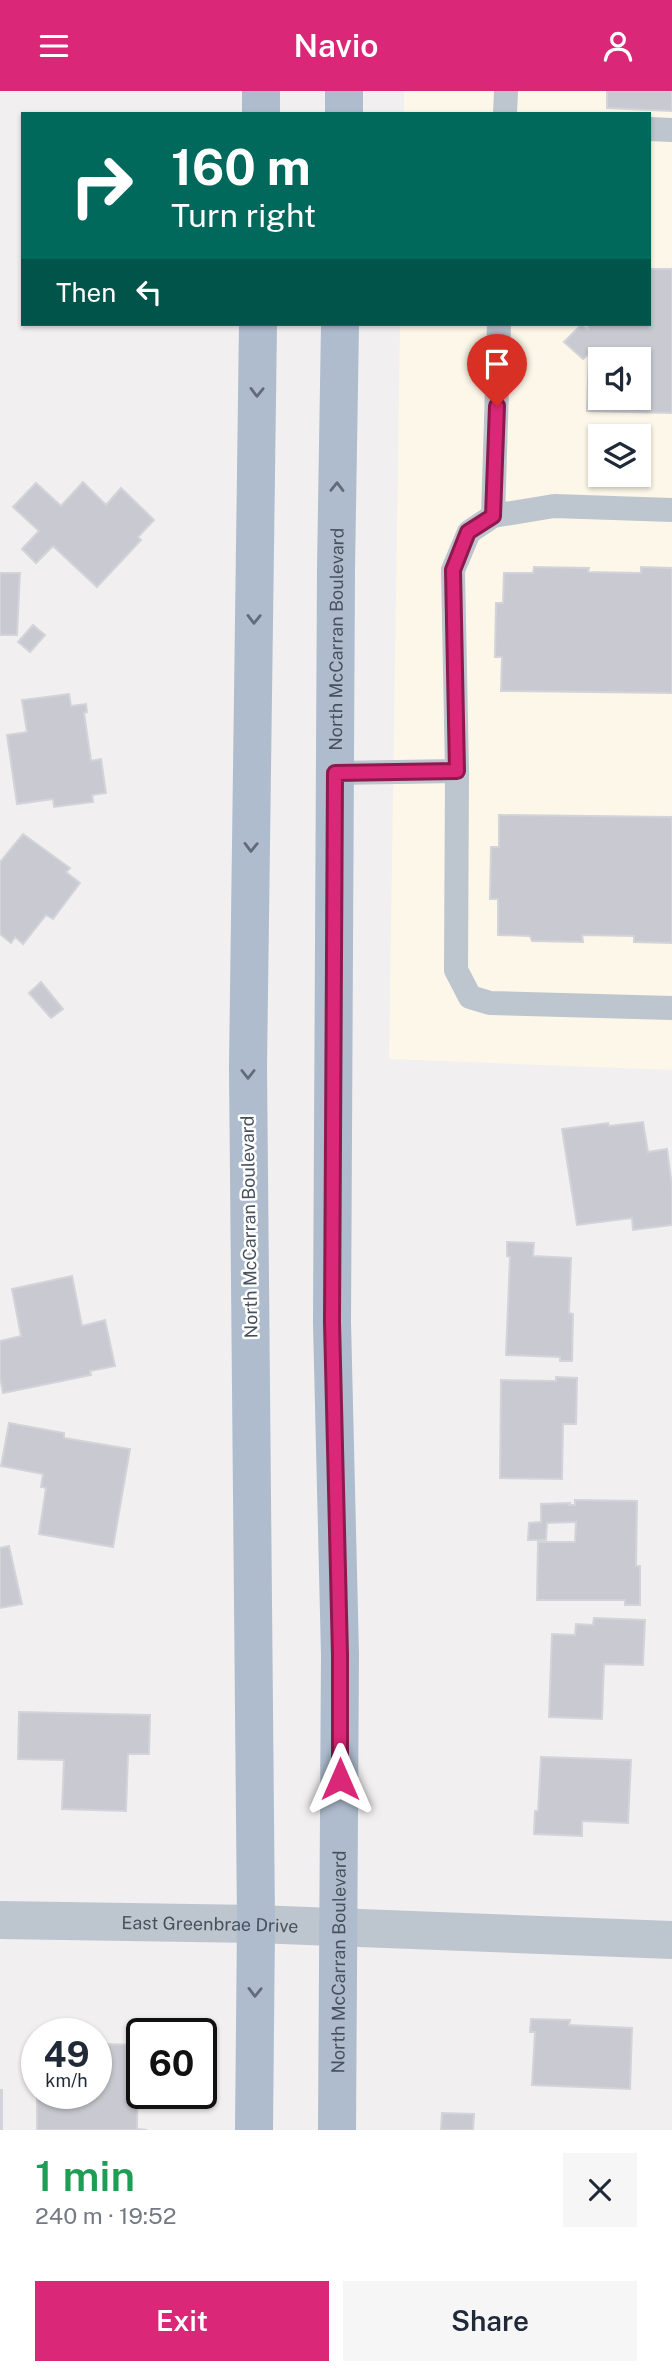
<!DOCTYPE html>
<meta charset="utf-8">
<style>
body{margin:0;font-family:"Public Sans",sans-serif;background:#f6f6f7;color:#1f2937;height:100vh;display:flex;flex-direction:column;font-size:26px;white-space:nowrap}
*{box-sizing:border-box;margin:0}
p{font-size:23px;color:#747a83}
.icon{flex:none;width:38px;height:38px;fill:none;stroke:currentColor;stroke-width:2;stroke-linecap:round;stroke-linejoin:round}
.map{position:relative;height:2039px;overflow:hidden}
.details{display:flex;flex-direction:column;background:#fff;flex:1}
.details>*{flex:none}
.banner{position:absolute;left:21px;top:21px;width:630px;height:214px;border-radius:0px;box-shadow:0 2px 5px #0004;background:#00695c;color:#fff;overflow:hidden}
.tools{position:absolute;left:588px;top:256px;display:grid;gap:14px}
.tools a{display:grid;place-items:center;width:63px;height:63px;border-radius:0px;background:#fff;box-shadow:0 2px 5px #0004;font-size:35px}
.speed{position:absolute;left:21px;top:1927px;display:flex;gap:14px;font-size:35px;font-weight:700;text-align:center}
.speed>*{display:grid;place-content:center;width:91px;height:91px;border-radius:50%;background:#fff;box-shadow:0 2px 5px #0004;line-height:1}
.speed small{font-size:18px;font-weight:400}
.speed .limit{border:4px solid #111;border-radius:10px;background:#fff;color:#111}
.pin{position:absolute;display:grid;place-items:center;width:60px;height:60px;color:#fff;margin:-72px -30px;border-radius:50% 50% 50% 0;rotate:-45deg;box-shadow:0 0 7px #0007}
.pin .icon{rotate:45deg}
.me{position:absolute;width:77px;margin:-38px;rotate:0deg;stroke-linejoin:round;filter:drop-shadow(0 0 5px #0008)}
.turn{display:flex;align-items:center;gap:24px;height:147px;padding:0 35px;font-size:32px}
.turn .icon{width:91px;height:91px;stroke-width:2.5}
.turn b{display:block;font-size:49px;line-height:60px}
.then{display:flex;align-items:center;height:66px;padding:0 35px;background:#0003;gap:14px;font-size:26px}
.round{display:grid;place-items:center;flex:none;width:74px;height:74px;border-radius:0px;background:#f6f6f7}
.overview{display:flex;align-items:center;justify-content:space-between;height:119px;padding:0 35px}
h1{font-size:42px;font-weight:600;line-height:52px;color:#1e9e55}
.primary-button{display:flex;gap:14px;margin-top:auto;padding:14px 35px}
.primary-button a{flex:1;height:80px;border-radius:0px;background:#db2777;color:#fff;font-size:28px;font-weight:600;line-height:80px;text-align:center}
.primary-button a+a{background:#f6f6f7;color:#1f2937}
header{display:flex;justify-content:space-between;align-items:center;height:91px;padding:0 35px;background:#db2777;color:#fff;font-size:32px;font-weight:600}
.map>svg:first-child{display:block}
.commercial{fill:#fcf7e8;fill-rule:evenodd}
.building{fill:#c9cad1;stroke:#d3d4da;stroke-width:2;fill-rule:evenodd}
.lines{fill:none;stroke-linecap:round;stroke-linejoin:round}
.service{stroke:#bdc5ce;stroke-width:24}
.tertiary{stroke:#bdc5ce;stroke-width:38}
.primary{stroke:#aebcce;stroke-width:38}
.oneway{stroke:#616c78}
.route-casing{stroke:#8e194d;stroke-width:18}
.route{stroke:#db2777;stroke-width:12}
.labels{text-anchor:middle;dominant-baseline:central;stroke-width:5;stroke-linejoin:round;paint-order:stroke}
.street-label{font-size:18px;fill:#47515c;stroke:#fff}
</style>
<header><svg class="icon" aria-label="menu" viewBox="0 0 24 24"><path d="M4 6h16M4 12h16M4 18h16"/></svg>Navio<svg class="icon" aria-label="person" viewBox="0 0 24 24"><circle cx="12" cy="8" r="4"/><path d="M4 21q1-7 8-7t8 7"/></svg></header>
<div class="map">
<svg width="672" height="2039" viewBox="0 0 672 2039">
<rect width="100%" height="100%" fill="#f1efef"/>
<path class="commercial" d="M404,0h268v979l-283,-11 11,-735h249v-210h-245zM600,268h39v38h-39zM600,345h39v38h-39z"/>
<g class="building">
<polygon points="607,0 672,0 672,20 607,17"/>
<path d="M649,178h23v144l-85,-2 2,-57 -6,5 -19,-17 17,-17 7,4v-5h61zM600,268h39v38h-39z"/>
<polygon points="83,391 106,414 121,397 154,429 138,446 141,449 97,496 53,455 36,472 22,458 39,440 13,416 36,392 61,415"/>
<polygon points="534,476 589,477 588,481 641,482 641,476 672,477 672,602 501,600 502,566 495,566 496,512 503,512 504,482 533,482"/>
<polygon points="0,482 20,482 17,544 0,544"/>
<polygon points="33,534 45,544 30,561 18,551"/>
<polygon points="69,603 71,615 86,613 87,621 84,622 91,670 101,668 106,702 92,704 93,711 54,716 53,708 17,713 7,644 27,641 22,609"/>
<polygon points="499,724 672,726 672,852 634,851 634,845 582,844 583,851 532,850 530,845 498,844 498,808 490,808 491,756 499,756"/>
<polygon points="23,743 70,777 66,781 80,792 53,828 46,824 23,853 15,846 11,852 0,843 0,771"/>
<polygon points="41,891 63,918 51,927 29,902"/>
<polygon points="643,1031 648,1061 667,1058 672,1095 672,1134 633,1139 632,1127 577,1134 562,1038 608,1032 609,1035"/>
<polygon points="507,1151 534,1152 533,1165 571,1167 569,1222 573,1223 572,1270 560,1270 560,1266 506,1264 510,1166 507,1165"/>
<polygon points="72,1185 82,1235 105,1229 115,1275 90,1280 91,1284 3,1302 0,1286 0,1250 21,1245 12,1198"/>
<polygon points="556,1286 577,1287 576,1333 563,1333 562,1388 500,1387 501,1289 556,1290"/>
<polygon points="9,1332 64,1342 64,1347 130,1358 113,1456 39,1443 46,1397 41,1396 43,1383 1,1375"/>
<polygon points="575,1409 637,1410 636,1475 640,1475 640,1514 625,1514 625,1509 537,1509 538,1451 575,1451 576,1431 547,1432 546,1449 528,1449 529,1432 541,1431 541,1413 570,1412 569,1414 575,1414"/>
<polygon points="9,1455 22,1513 0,1517 0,1457"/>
<polygon points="594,1527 645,1529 643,1574 604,1573 602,1628 549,1626 552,1543 575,1544 576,1533 593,1534"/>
<polygon points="19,1621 150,1624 149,1663 128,1663 126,1720 62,1718 64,1669 18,1668"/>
<polygon points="541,1666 631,1669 628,1732 582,1730 582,1745 534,1743 535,1720 538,1720"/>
<polygon points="531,1928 570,1929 569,1934 632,1937 630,1998 532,1994 535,1941 530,1941"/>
<polygon points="105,1953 138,1954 137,2038 147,2039 37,2039 37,2002 96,2002 96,1987 104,1987"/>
<rect x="0" y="1999" width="2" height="40"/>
<polygon points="442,2022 474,2023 473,2039 441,2039"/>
</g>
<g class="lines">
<g class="service">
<polyline points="505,23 506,0"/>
<polyline points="649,38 672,39"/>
<polyline points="672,419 554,415 493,425 469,441 453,479 457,680 456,879 470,906 490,912 672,917"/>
<polyline points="493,425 499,233"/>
<polyline points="335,682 457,680"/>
</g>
<path class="tertiary" id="s1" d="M0,1829l256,4 416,16"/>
<g class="primary">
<polyline points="261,23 261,0"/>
<polyline points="344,23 344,0"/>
<polyline points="254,2039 256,1833 248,976 258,233"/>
<path id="s2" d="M337,2039l3,-475 -8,-333 4,-753 4,-245"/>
</g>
</g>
<defs><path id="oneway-chevron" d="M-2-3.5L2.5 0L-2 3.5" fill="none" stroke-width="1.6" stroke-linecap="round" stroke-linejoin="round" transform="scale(1.75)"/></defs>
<g class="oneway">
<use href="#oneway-chevron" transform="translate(257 301) rotate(91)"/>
<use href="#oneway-chevron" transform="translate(337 396) rotate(-89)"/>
<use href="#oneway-chevron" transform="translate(254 528) rotate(91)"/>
<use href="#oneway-chevron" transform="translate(251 756) rotate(91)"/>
<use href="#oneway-chevron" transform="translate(248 983) rotate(90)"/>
<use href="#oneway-chevron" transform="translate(255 1901) rotate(91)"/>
</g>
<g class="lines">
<defs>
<polyline id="route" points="340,1688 340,1564 332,1231 335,682 457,680 453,479 468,441 493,425 497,315"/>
</defs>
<use href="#route" class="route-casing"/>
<use href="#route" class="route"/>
</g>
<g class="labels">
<g class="street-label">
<text stroke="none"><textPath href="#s2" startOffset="1491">North McCarran Boulevard</textPath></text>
<text transform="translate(249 1136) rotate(-91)">North McCarran Boulevard</text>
<text stroke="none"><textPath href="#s1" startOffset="210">East Greenbrae Drive</textPath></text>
<text stroke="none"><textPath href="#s2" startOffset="168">North McCarran Boulevard</textPath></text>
</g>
</g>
</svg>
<div class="tools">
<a><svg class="icon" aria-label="sound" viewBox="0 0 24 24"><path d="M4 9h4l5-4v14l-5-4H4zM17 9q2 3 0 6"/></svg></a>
<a><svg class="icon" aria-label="layers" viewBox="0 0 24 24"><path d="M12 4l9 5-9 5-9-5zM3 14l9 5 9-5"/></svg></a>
</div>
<div class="speed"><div>49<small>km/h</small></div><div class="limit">60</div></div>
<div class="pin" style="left:497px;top:315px;background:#d93025"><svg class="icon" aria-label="arrive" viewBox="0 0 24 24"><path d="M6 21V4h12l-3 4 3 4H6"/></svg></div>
<svg class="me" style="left:340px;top:1688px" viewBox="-20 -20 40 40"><path d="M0-17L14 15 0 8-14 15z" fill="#db2777" stroke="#fff" stroke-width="4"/></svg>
<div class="banner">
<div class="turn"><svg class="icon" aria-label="right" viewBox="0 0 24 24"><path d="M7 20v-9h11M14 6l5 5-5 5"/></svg><div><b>160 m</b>Turn right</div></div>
<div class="then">Then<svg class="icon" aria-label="left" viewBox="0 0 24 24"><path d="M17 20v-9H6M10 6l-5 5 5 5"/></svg></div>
</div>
</div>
<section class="details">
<div class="overview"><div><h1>1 min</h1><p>240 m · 19:52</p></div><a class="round"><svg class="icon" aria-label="close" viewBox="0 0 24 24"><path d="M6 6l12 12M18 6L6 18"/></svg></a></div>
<div class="primary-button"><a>Exit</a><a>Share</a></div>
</section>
